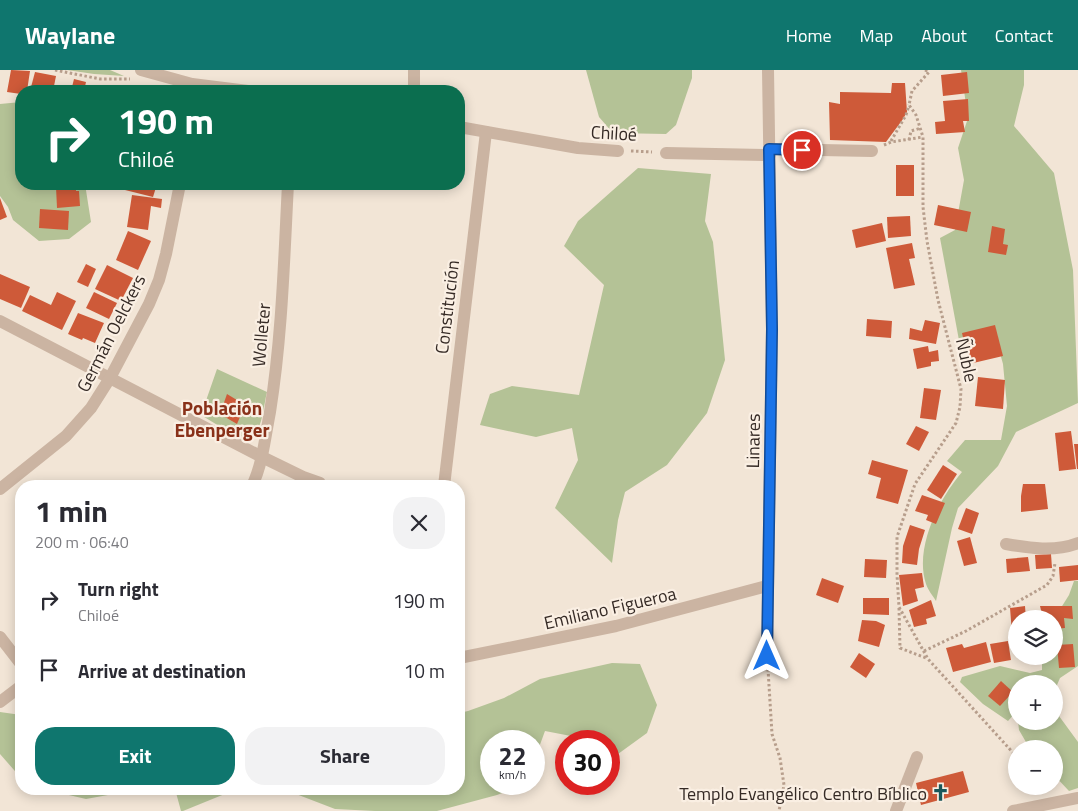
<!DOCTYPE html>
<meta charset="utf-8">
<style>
body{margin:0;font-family:"Titillium Web",sans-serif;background:#f2f2f3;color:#2b2b33;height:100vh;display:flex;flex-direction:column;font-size:19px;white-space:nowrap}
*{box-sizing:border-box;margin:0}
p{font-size:16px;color:#7c7c81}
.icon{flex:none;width:28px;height:28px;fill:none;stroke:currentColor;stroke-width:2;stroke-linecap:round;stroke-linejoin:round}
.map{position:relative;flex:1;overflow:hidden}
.drawer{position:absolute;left:15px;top:410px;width:450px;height:315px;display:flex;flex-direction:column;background:#fff;border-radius:20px;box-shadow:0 2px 12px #0003}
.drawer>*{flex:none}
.guide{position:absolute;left:15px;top:15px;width:450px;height:105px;border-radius:20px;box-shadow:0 2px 12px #0003;background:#0b6e4f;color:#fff;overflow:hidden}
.buttons{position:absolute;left:1008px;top:540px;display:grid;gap:10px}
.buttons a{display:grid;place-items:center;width:55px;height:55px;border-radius:50%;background:#fff;box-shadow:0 2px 12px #0003;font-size:25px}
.speed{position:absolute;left:480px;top:660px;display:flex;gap:10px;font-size:25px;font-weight:700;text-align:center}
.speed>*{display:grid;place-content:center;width:65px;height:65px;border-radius:50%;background:#fff;box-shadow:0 2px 12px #0003;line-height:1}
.speed small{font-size:12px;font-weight:400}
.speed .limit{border:8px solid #d22;background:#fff;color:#111}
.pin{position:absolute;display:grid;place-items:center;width:42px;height:42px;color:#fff;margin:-21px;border:2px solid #fff;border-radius:50%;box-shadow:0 1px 5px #0007}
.me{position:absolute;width:55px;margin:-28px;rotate:0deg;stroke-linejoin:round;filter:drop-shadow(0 0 4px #0008)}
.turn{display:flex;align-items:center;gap:18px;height:105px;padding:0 20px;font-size:22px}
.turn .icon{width:65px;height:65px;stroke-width:2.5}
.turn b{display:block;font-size:35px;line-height:42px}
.round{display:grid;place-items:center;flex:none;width:52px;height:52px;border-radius:20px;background:#f2f2f3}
.headline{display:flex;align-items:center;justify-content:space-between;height:85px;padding:0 20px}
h1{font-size:30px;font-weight:700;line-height:38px}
.primary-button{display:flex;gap:10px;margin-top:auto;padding:10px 20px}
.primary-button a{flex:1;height:58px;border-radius:20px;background:#0f766e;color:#fff;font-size:20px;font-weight:700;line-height:58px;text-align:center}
.primary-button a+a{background:#f2f2f3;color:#2b2b33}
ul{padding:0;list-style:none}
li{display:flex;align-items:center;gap:15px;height:70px;padding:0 20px}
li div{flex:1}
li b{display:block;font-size:19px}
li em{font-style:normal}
header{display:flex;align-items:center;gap:30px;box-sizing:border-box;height:70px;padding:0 25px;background:#0f766e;color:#fff}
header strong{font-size:24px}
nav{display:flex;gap:28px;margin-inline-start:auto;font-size:18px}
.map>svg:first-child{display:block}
.green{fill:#b4c296}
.building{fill:#ce5a39}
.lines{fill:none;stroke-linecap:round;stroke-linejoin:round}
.path{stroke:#b79e8c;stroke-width:3;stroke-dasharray:2.5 2.5;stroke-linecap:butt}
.minor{stroke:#cbb4a2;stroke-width:12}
.route-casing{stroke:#114b97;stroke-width:12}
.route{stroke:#1a73e8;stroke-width:9}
.labels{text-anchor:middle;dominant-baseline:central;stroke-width:4.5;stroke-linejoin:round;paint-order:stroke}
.street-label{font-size:18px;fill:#352a25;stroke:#faefe3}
.poi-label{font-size:18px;fill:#352a25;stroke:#faefe3;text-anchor:end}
.neighbourhood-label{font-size:19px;font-weight:bold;fill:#893119;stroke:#faefe3}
</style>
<header>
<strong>Waylane</strong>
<nav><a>Home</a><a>Map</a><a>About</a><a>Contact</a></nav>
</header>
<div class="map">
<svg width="1078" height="741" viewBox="0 0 1078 741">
<rect width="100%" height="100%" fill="#f2e5d6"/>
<g class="green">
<polygon points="67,0 110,0 124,6 94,4"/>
<polygon points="586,0 692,0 692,8 676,55 666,64 613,63 599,47"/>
<path d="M961,0h63v15l-10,41 40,47 19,97 5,133 -62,29 -18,34 -40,42 -6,20 -16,73c-3,-5 -8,-11 -10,-17 -12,-36 13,-85 36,-112l-15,-11 18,-21h36l6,-34 -4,-42 -5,-18 -37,5 -21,-113 15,-8 9,-50 -6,-32 10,-30z"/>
<polygon points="21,32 21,114 85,114 91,152 69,169 39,171 13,150 8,137 0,126 0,34"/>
<polygon points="638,98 711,104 705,151 713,172 725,290 707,343 667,395 625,422 618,450 612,493 555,438 578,390 572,358 536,367 480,355 490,324 512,316 579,325 604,215 564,176 578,151"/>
<path d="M217,299l50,23c-4,16 -4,37 -17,48h-8l-41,-25z"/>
<polygon points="1074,511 1078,511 1078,596 1060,608 1057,615 1054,632 1054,614 1016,614 1016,642 1008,651 983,634 960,612 962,607 1000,596 1030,603 1042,600 1042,586 1054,586 1054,549 1069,525"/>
<polygon points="612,593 640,594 657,635 647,663 618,684 609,678 609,671 597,671 545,661 534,691 534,671 491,671 491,714 525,714 497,725 437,741 375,741 335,739 283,719 459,719 459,643 468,641 504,628 540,609"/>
<polygon points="0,642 21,645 21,708 0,684"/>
<polygon points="1054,644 1059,646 1078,672 1078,718 1069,721 1054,705 1054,679 1030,679 1019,660 1018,651 1054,651"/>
<polygon points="43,719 141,719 86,729"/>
<polygon points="175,719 237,719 183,741 181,741"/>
</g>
<g class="building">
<polygon points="11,0 30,1 27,21 21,21 21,24 7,22"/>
<polygon points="35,2 56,6 53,21 30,21"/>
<polygon points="967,2 969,23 943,26 941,5"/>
<polygon points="74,9 86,12 84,21 71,21"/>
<polygon points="892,13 905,13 907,42 903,49 886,72 830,70 829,32 840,34 840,22 891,23"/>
<polygon points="968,29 969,51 963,51 965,62 936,64 935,52 945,51 943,31"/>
<rect x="896" y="95" width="18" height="31"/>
<polygon points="47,114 76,114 76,121 79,121 80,136 57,138 56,117 48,118"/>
<polygon points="118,114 157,114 153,127 117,118"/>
<polygon points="132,125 162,129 161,138 151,136 148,160 127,157"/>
<polygon points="0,128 7,147 0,150"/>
<polygon points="938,135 971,142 967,162 934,155"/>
<polygon points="40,139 69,141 68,160 39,158"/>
<polygon points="910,146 911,166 888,168 887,147"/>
<polygon points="882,153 886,171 856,178 852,160"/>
<polygon points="992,156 1005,159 1003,174 1008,175 1006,185 988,182"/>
<polygon points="128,161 151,171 138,200 116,190"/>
<polygon points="912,173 915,188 909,189 915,215 894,219 886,178"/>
<polygon points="86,194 96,199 88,217 77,212"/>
<polygon points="107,195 133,208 121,231 95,219"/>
<polygon points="0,204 30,217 21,238 0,229"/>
<polygon points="57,222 76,231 62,260 22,241 30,225 51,235"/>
<polygon points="94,222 117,233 109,249 86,238"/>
<polygon points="78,243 104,253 95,273 83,268 82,270 68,264"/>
<polygon points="867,249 892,251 891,268 866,266"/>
<polygon points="925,250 940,253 936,274 909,269 910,258 922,261"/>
<polygon points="995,255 1003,286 969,294 962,263"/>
<polygon points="928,276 929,282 938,280 939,291 931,292 931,296 917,299 913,279"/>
<polygon points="978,307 1005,310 1003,339 975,336"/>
<polygon points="924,318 941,320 936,350 920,348"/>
<polygon points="227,324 245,335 237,354 220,344"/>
<polygon points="916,356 929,362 919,381 906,374"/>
<polygon points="1071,361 1076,399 1059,401 1055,363"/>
<polygon points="1074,374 1078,374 1078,399 1077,399"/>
<polygon points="872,390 908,400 898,434 876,428 881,408 868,404"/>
<polygon points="943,395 957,404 941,429 927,420"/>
<polygon points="1023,414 1045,414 1048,439 1021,442 1021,426"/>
<polygon points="922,425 945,433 936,454 926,450 928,445 915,441"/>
<polygon points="966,438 979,443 972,464 958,459"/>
<polygon points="910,455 925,460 919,479 917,495 902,493 903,476"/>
<polygon points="970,467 977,493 964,496 957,471"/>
<polygon points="1051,484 1052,498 1036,499 1035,485"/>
<polygon points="1028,487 1030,501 1007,503 1006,489"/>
<polygon points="865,489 887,490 886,508 864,507"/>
<polygon points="1078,495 1078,510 1060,512 1059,497"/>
<polygon points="922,503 924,517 915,519 918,531 903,536 899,505"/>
<polygon points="822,508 844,516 838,533 816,525"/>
<polygon points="863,528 889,528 889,545 863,544"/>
<polygon points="931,530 936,546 926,549 927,554 914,557 909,540"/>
<polygon points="1025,536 1026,549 1016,549 1016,562 1012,563 1010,538"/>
<polygon points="1040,536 1072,536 1073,549 1064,548 1065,558 1054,559 1054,549 1043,549"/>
<polygon points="862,550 876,551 885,555 879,577 858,571"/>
<polygon points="1008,571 1011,590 994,593 990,574"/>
<polygon points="986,572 991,592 953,602 946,578 962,574 964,578"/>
<polygon points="1073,574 1075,597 1059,598 1057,575"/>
<polygon points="859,583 875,594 866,608 850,597"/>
<polygon points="1001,611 1013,622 1000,636 988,626"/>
<polygon points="963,701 969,722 921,735 916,713"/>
</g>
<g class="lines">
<g class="path">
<polyline points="55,0 100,9 130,9"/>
<polyline points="925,0 929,2 912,21 909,35 916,45 923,67 923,137 927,171 938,230 961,319 960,337 956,353 915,414 897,467 897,505 899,537 928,589 1016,686"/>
<polyline points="909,70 911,61 921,58"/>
<polyline points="891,71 906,45 909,35"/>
<polyline points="884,75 891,72 923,67"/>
<polyline points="631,81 652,82"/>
<polyline points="899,538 900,578 926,588"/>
<polyline points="924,581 966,561 1047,515 1053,506 1055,493"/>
<polyline points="768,599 772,664 780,688 784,715 779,741"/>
</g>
<g class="minor">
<polyline points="141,0 192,14 248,21"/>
<polyline points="414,21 414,0"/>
<polyline points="459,57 578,78 618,81"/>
<polyline points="769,79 872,81"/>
<polyline points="666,83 770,85"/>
<polyline points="0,251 262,387 303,407 320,413"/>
<path d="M252,416c11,-23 13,-49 18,-74 12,-75 14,-152 18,-228"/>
<polyline points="444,416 486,62"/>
<polyline points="0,419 66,366 91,338 110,308 149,234 159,210 166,184 180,114"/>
<path d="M1006,474c23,4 49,8 72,-1"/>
<polyline points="0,567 21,594"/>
<polyline points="767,586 772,259 768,0"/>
<polyline points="459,588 616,556 767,516"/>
<polyline points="0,632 21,616"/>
<polyline points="896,741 917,687"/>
<polyline points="1013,741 1078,728"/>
</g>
</g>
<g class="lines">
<defs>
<polyline id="route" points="767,586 772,259 769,79 802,80"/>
</defs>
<use href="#route" class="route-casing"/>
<use href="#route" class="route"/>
</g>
<defs>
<symbol id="church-bare" viewBox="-9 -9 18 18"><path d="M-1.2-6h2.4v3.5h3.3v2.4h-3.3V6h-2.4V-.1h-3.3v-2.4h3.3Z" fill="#185659" stroke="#faefe3" stroke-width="2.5" paint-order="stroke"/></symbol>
</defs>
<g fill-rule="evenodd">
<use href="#church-bare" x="928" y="710" width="25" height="25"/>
</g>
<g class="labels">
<g class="street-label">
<text transform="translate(614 63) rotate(3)">Chiloé</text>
<text transform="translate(447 237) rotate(-83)">Constitución</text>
<text transform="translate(111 263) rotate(-63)">Germán Oelckers</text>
<text transform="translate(261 265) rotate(-85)">Wolleter</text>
<text transform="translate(967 290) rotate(77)">Ñuble</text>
<text transform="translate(753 371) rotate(-89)">Linares</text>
<text transform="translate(610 538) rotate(-13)">Emiliano Figueroa</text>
</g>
<g class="poi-label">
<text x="927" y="723">Templo Evangélico Centro Bíblico</text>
</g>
<g class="neighbourhood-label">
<text x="222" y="337">Población<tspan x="222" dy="22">Ebenperger</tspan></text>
</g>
</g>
</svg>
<div class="buttons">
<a><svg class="icon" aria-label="layers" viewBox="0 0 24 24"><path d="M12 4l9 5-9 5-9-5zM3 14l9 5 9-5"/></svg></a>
<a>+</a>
<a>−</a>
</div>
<div class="speed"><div>22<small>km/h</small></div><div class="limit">30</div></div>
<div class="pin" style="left:802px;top:80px;background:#d93025"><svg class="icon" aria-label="arrive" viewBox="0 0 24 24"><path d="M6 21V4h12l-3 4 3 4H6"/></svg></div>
<svg class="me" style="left:767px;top:586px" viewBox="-20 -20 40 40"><path d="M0-17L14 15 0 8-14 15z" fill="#1a73e8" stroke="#fff" stroke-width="4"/></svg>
<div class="guide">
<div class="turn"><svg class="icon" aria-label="right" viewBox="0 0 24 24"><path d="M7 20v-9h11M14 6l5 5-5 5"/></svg><div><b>190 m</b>Chiloé</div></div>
</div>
<section class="drawer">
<div class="headline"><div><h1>1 min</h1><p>200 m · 06:40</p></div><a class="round"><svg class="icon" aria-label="close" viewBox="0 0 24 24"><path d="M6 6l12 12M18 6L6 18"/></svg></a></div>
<ul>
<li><svg class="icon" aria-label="right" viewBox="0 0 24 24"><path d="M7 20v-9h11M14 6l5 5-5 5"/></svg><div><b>Turn right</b><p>Chiloé</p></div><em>190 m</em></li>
<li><svg class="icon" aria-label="arrive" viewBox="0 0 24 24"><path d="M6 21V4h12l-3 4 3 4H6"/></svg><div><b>Arrive at destination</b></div><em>10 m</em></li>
</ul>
<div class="primary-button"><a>Exit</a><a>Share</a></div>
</section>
</div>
